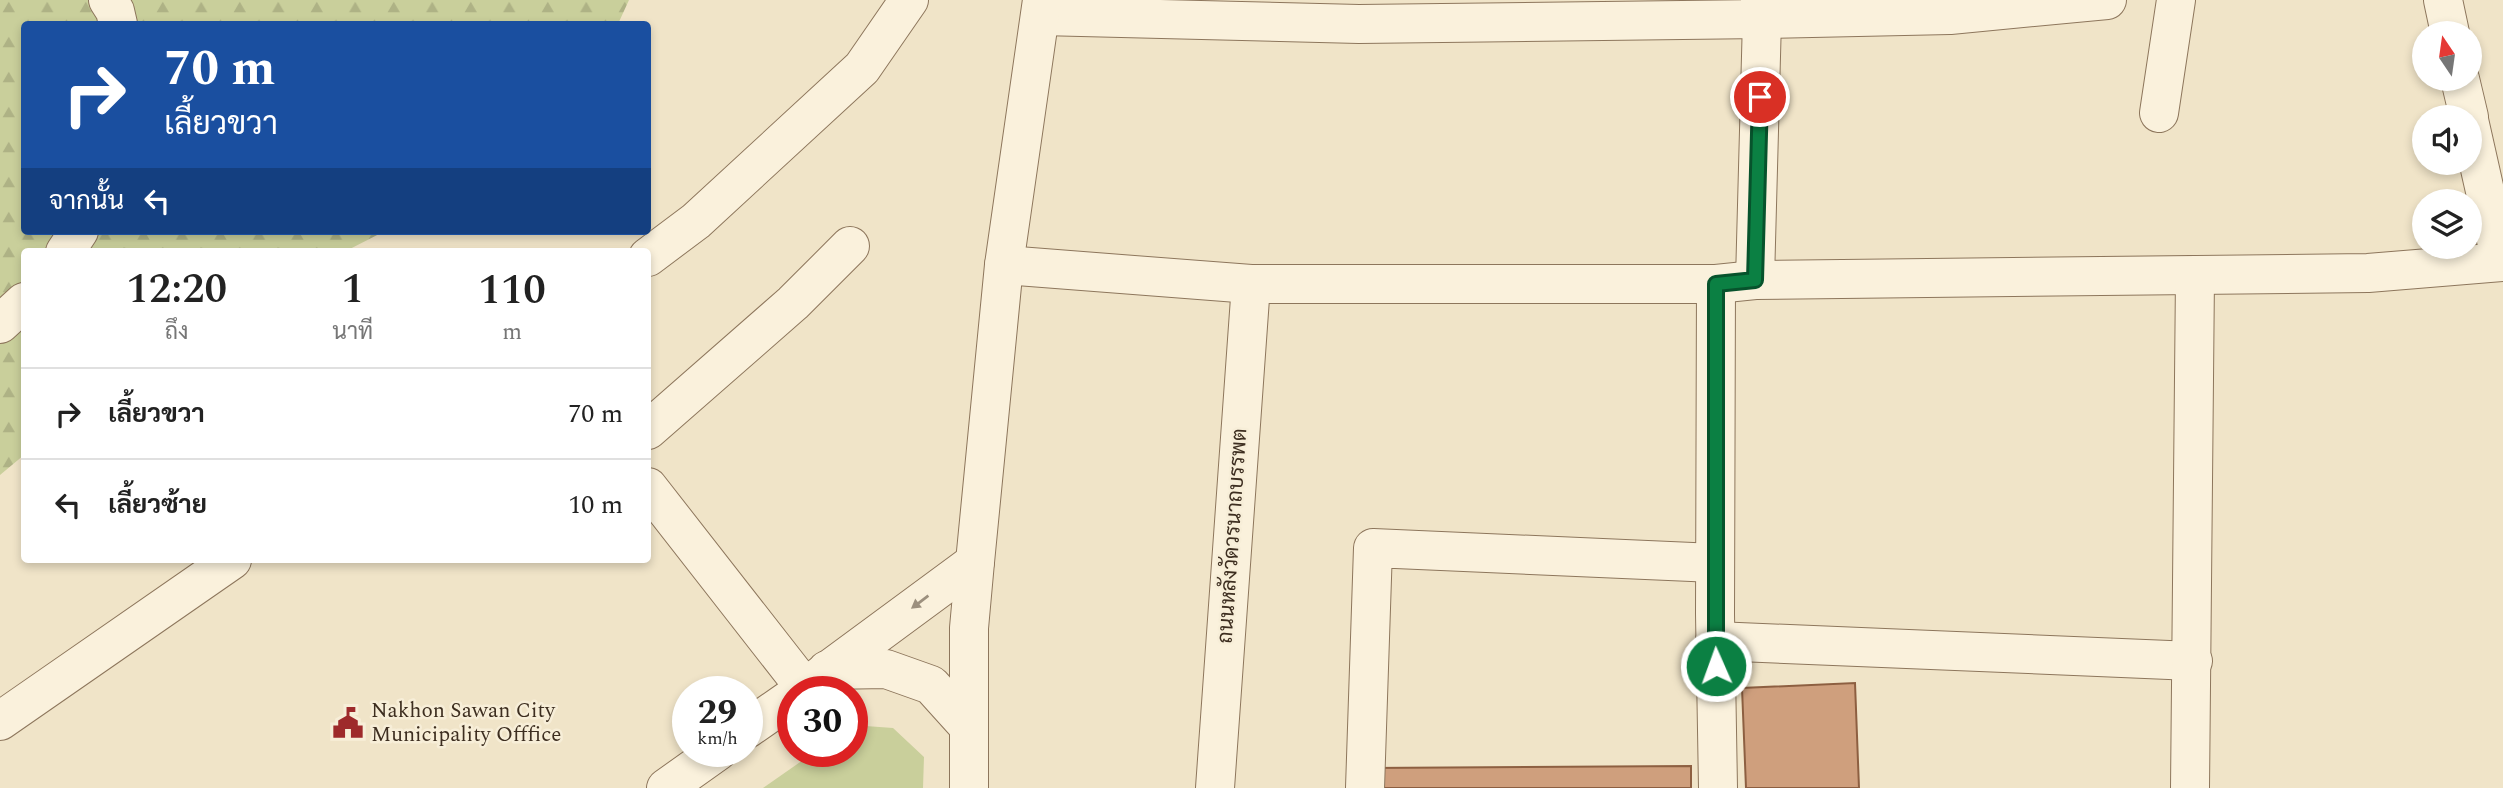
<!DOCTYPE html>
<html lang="th">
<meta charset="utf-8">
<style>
body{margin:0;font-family:Spectral,Sarabun,serif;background:#f2f2f2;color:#222;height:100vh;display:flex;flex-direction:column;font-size:26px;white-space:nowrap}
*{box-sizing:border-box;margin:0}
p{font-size:23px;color:#767676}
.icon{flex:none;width:38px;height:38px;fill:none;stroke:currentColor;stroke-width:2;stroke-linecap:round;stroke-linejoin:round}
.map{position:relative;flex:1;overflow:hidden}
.side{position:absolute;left:21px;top:248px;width:630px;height:315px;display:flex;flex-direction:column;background:#fff;border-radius:7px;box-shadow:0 4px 10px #0003}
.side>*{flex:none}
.banner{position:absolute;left:21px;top:21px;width:630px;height:214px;border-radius:7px;box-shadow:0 4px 10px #0003;background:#1a4fa0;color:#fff;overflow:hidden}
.needle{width:46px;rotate:347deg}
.buttons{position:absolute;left:2412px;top:21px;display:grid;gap:14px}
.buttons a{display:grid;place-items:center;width:70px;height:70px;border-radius:50%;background:#fff;box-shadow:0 4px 10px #0003;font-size:35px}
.speed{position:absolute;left:672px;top:676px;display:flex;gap:14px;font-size:35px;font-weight:700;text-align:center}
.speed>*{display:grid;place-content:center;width:91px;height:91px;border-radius:50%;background:#fff;box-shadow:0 4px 10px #0003;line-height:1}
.speed small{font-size:18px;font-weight:400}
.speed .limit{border:10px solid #d22;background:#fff;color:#111}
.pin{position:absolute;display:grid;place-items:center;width:60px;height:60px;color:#fff;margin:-30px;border:4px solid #fff;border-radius:50%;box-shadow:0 2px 7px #0007}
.me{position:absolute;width:77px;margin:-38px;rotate:358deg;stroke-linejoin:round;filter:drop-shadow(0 0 5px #0008)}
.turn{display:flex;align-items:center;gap:24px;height:147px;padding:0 28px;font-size:32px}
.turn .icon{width:91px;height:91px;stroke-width:2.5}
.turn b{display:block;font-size:49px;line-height:60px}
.then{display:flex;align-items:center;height:66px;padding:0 28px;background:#0003;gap:14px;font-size:26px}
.eta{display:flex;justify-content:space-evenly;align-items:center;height:119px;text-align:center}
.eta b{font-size:42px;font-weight:600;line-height:49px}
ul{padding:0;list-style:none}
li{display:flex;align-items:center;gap:21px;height:91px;padding:0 28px;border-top:2px solid #e0e0e0}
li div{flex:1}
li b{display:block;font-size:26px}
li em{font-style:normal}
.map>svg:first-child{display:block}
.forest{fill:url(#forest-firs)}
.park{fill:#c9cf9b}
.building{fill:#cf9f7d;stroke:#8d5f41;stroke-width:2}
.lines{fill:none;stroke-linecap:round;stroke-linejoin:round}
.minor-casing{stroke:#8d765c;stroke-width:40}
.minor{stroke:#faf1dc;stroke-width:38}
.oneway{fill:#9c907e}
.route-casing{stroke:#07532c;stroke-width:18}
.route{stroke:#0b8043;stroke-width:12}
.labels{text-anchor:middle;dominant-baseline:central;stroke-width:5;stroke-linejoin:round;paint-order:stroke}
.street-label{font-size:21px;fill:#3d2e20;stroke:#f7eed8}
.poi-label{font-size:21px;fill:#3d2e20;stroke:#f7eed8;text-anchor:start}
</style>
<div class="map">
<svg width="2503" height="788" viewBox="0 0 2503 788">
<defs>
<pattern id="forest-firs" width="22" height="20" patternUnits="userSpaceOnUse" patternTransform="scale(1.75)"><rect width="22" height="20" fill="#c9cf9b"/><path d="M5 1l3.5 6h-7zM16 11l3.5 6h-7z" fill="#aeb285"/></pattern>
</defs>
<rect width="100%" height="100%" fill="#f0e4c8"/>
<polygon class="forest" points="0,0 629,0 618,24 24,24 24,231 385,231 344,252 24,252 24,455 0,475"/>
<polygon class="park" points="852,725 893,728 924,757 923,788 763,788 816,751 852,751"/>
<g class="building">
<polygon points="1855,683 1859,788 1746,788 1742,688"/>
<polygon points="1691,766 1691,788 1368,788 1368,768"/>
</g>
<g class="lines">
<defs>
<g id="minor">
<polyline points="108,0 115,11 118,24"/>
<polyline points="2443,0 2450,33"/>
<polyline points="1041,16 1359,24 1762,19 1950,15 2107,0"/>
<polyline points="2460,79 2469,117"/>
<polyline points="2159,113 2176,0"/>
<polyline points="2469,120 2501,262"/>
<polyline points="65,252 79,231"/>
<polyline points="648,257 696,221 862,68 909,0"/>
<polyline points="1004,265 1251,284 1716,284 1755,280 2368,273 2503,262"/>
<polyline points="1755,280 1762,19 1760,0"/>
<polyline points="1716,284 1715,614 1718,788"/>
<polyline points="0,324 24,302"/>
<polyline points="648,430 793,303 850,246"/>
<polyline points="648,487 805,688"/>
<polyline points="1715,641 2193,661"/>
<polyline points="827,670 886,669 931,685 968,726"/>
<polyline points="800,691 975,562"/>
<polyline points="0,721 232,560"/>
<polyline points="747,729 793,697"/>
<polyline points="666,788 718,751"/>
<polyline points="969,788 969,628 975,562 1004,265 1042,0"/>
<polyline points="1215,788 1251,284"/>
<polyline points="1365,788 1373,548 1715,563"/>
<polyline points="2190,788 2195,276"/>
</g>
</defs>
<use href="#minor" class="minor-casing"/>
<use href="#minor" class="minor"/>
</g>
<defs><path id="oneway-solid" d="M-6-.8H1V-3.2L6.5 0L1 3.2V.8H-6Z" transform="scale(1.75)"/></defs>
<use class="oneway" href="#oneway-solid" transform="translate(920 602) rotate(143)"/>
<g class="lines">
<defs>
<polyline id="route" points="1716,666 1716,284 1755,280 1760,97"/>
</defs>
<use href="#route" class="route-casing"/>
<use href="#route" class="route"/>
</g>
<defs>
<symbol id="civic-bare" viewBox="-9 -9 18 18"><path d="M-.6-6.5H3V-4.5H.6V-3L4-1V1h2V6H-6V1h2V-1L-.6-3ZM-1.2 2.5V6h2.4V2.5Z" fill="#9e2a2b" stroke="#f7eed8" stroke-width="2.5" paint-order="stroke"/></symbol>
</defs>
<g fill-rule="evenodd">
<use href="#civic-bare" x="326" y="701" width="44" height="44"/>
</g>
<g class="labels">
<g class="street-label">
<text transform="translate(1233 536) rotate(-86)">ถนนหลังวัดวรนาถบรรพต</text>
</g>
<g class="poi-label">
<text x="371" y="711">Nakhon Sawan City<tspan x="371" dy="24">Municipality Offfice</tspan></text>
</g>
</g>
</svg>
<div class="buttons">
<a><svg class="needle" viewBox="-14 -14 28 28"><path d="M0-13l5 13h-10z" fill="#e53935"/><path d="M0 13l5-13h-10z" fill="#767676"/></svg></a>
<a><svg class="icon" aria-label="sound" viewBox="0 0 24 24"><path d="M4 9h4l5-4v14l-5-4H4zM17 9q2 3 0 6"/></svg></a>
<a><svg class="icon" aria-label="layers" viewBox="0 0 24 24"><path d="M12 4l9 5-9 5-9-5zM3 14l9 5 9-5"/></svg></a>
</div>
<div class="speed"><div>29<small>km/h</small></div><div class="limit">30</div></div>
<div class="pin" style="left:1760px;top:97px;background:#d93025"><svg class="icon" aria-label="arrive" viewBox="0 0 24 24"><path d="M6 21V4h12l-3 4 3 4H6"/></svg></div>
<svg class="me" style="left:1716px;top:666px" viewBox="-20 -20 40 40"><circle r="17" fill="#0b8043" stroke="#fff" stroke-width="3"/><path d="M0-11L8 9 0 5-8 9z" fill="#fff"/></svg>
<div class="banner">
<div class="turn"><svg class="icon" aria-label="right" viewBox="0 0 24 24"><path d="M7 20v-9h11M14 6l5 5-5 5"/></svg><div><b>70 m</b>เลี้ยวขวา</div></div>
<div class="then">จากนั้น<svg class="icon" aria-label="left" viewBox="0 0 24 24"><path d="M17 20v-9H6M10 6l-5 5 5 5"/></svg></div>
</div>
<section class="side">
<div class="eta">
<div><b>12:20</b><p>ถึง</p></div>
<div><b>1</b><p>นาที</p></div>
<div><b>110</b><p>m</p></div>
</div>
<ul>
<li><svg class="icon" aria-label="right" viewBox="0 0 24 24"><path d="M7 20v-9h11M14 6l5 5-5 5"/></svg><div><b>เลี้ยวขวา</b></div><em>70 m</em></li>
<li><svg class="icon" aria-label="left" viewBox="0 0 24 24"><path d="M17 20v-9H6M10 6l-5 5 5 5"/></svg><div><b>เลี้ยวซ้าย</b></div><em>10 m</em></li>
</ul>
</section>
</div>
